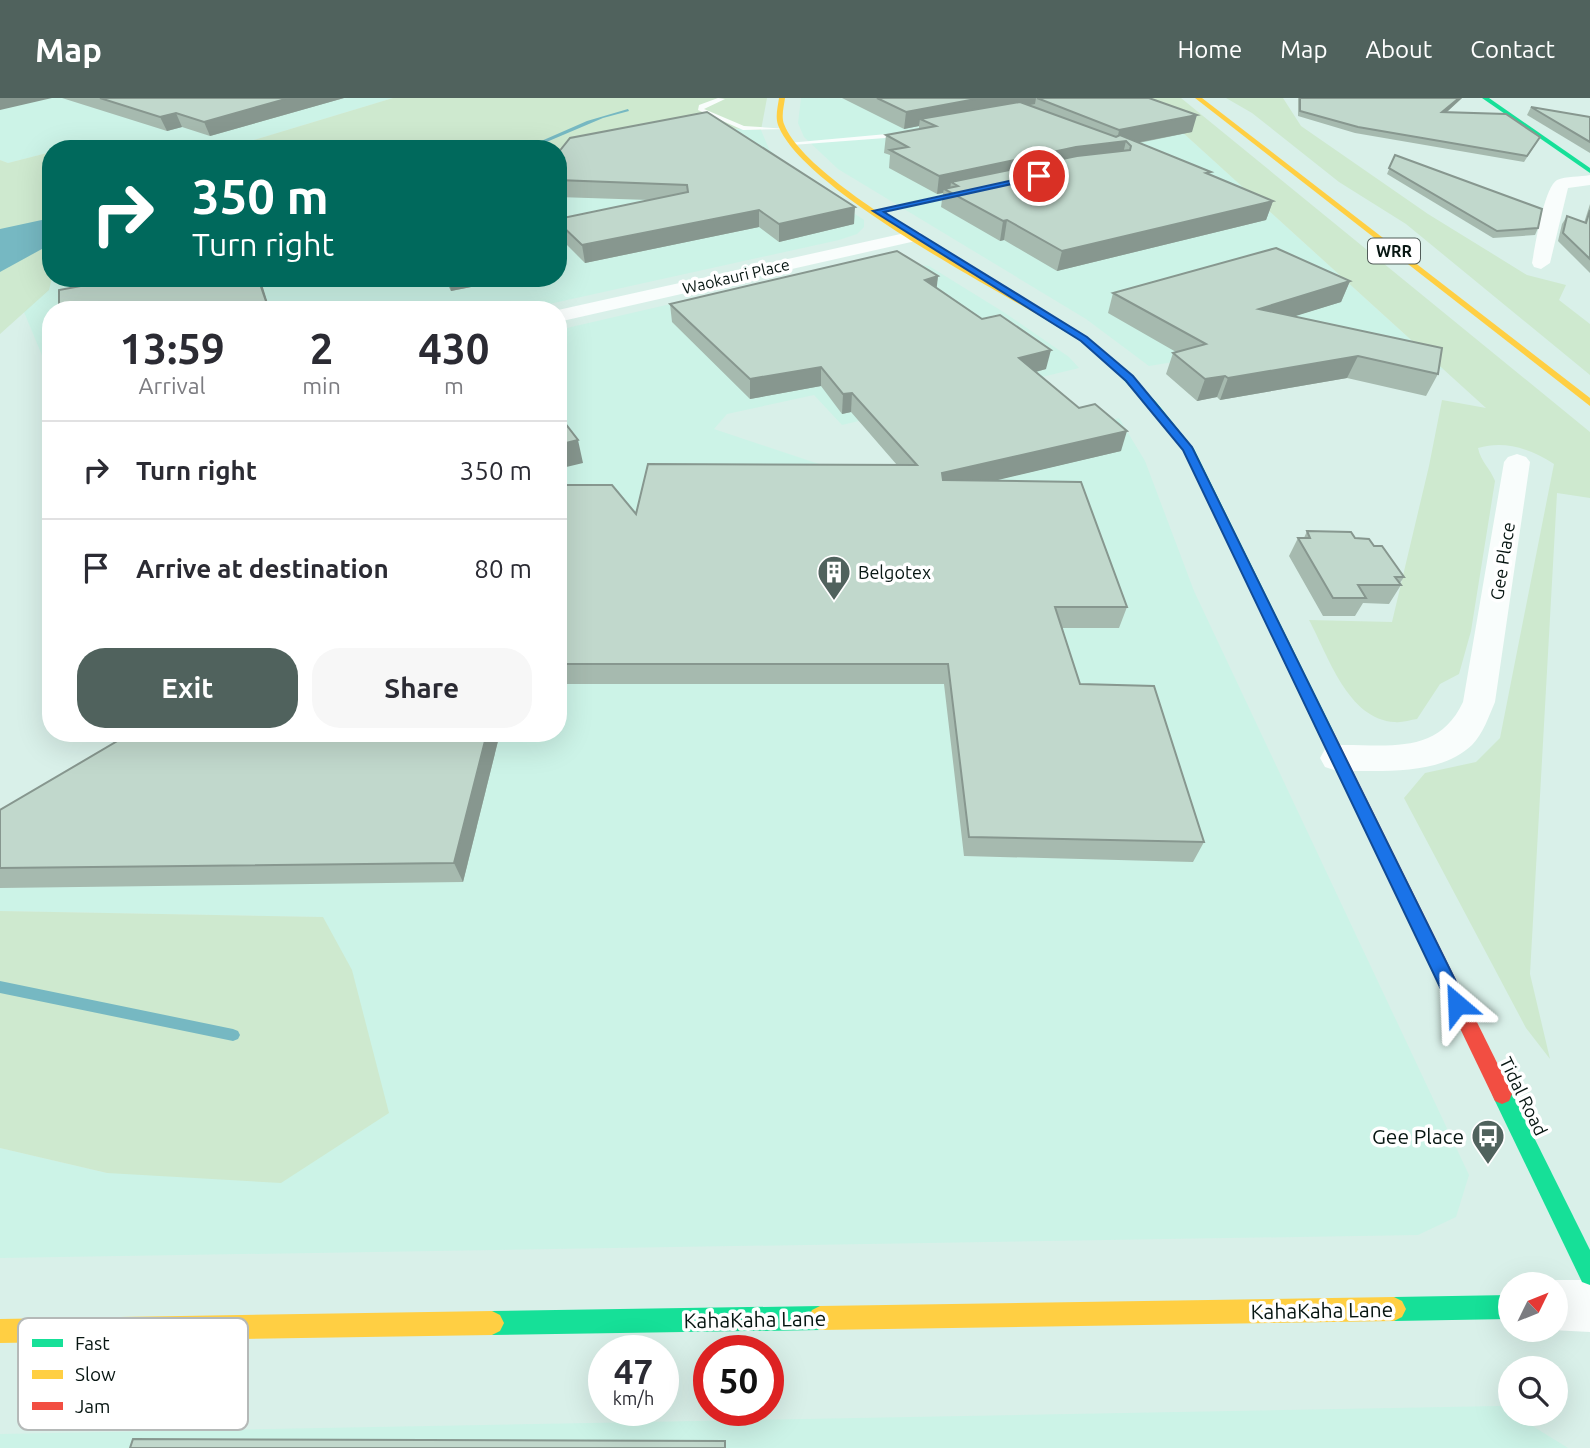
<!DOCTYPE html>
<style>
body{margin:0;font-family:Ubuntu,sans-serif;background:#f7f7f7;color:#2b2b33;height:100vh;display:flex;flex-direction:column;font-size:26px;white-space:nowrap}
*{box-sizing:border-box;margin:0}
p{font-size:23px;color:#7c7c81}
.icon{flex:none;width:38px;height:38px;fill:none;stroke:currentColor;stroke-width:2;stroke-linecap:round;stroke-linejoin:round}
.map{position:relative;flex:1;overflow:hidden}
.sheet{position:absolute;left:42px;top:203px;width:525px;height:441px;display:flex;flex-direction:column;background:#fff;border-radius:28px;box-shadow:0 7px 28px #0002}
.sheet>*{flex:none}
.banner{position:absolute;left:42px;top:42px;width:525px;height:147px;border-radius:28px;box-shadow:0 7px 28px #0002;background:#00695c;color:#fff;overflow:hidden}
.needle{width:46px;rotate:47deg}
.tools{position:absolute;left:1498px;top:1174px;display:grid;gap:14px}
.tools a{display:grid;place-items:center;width:70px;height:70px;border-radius:50%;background:#fff;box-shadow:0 7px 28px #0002;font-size:35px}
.speed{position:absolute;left:588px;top:1237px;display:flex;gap:14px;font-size:35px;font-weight:700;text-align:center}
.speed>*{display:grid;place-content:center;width:91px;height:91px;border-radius:50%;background:#fff;box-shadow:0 7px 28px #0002;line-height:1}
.speed small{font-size:18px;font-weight:400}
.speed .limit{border:10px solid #d22;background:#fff;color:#111}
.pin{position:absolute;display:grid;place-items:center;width:60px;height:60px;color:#fff;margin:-30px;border:4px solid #fff;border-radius:50%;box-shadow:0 2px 7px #0007}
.me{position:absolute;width:77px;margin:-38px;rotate:334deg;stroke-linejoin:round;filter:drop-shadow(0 0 5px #0008)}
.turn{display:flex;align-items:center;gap:24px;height:147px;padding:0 35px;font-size:32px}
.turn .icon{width:91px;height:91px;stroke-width:2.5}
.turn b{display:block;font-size:49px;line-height:60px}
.eta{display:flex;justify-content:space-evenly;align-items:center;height:119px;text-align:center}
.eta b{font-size:42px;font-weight:700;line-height:49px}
.primary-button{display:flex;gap:14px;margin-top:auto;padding:14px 35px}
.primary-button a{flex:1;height:80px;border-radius:28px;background:#50625d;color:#fff;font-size:28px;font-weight:700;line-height:80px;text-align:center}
.primary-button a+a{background:#f7f7f7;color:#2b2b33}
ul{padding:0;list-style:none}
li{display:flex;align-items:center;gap:21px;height:98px;padding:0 35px;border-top:2px solid #e1e1e2}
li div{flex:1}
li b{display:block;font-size:26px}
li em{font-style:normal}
header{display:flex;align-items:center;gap:42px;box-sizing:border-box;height:98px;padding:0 35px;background:#50625d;color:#fff}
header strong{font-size:33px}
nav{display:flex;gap:38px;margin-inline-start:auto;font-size:24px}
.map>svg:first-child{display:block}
.built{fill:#ccf3e7}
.green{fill:#cee9cf}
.water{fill:#76b8c2}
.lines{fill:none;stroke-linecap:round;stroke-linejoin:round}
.stream{fill:#76b8c2;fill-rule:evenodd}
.lane{fill:#f9fdfc;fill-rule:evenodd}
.street{fill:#f9fdfc;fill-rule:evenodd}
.fast{fill:#16e098;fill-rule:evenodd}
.slow{fill:#ffcf43;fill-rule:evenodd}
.jam{fill:#f24e42;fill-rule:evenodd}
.wall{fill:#a6baaf}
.shaded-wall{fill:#87978f}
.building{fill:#c1d8cc;stroke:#87978f;stroke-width:2}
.route{fill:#1a73e8;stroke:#114b97;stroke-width:2}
.labels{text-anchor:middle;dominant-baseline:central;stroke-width:7;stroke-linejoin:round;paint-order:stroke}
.shield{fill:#fff;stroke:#515c59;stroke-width:2}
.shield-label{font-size:16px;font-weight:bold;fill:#071612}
.far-street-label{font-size:16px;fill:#071612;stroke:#fff}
.street-label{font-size:18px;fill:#071612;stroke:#fff}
.poi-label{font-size:18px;fill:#071612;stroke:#fff;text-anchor:start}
.near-poi-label{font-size:21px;fill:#071612;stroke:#fff;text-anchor:end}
.near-street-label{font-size:21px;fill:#071612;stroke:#fff}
.key{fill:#fff;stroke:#b5b9b8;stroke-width:2}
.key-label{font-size:19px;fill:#071612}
</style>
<header>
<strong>Map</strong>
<nav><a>Home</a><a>Map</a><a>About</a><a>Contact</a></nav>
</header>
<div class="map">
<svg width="1590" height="1350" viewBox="0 0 1590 1350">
<rect width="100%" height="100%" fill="#d9f0e9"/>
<g class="built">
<polygon points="34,0 393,0 224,51 66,50 51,51 51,54 8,65 0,62 0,8"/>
<polygon points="801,0 1148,3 1444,272 1312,241 1149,268 1086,221 838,71 804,39 798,25"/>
<polygon points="694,28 761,32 769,51 791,73 864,122 864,129 857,136 839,142 522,212 51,212 51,279 14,190 51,180 558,180 558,57"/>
<polygon points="870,160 929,168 1005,215 1069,259 1079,270 842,327 814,297 727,316 714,331 867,382 1119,320 1145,363 1194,493 1469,1077 1456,1119 1418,1137 0,1160 0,1050 107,1075 323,819 0,813 0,731 165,635 558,635 558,232"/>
<polygon points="1500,1308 1568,1350 0,1350 0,1336"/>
</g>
<g class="green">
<polygon points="393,0 767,0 761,32 694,28 558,63 558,51 224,51"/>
<path d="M1059,0h122l409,334v66l-33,-5 -27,481 20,85 -24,-31 -122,-230 21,-25 51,-11 24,-24 54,-274c-23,-15 -49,-24 -76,-16 3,14 12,20 17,33l-24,150 -12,43 -19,10 -23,35c-7,1 -16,4 -22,3 -47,-2 -67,-67 -86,-102l83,2 37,-156 13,-66 44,8 -338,-307z"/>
<polygon points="1226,0 1283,0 1301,28 1428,116 1527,177 1566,187 1559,202 1590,226 1590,277 1406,126 1339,84 1252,15"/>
<polygon points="51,54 52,180 49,192 0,236 0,62 8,65"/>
<polygon points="0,813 323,819 352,872 389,1015 281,1085 107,1075 0,1050"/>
</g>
<polygon class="water" points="51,120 51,146 0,174 0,131"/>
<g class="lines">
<g class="stream">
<polygon points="628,11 629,13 603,20 530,51 523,51 587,23"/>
<polygon points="0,883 233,931 238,933 240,937 238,941 233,943 0,895"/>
</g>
<g class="lane">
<polygon points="718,0 725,1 704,11 744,28 788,31 743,32 698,12 699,7"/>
<polygon points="909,34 912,38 792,47 788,45"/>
<polygon points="963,92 966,96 877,116 873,113"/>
</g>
<g class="street">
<path d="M1590,77v10l-22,3 -18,75 -9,6 -7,-2 -2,-4c3,-16 12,-76 25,-83 9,-4 23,-3 33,-5z"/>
<polygon points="914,133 920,134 923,138 920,142 558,224 558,212"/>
<path d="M1517,356l9,3 4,5 -35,240c-6,14 -12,32 -23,43 -34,32 -92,25 -135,26l-12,-4 -5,-9 5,-9 12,-4c50,-1 101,11 126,-43l41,-240 4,-5z"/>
<polygon points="1556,1182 1590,1182 1590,1234 1551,1232 1556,1232 1556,1186 1545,1186"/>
</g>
<g class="fast">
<polygon points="1482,0 1489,0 1590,70 1590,75"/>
<polygon points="1040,214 1046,214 1085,238 1115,262 1156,304 1194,351 1334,635 1331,639 1326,641 1318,635 1183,352 1148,308 1109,266 1079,242 1040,218"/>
<polygon points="1502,986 1509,989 1590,1152 1590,1187 1582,1184 1495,1003 1492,996 1495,989"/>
<polygon points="1510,1197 1510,1221 1394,1223 1386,1219 1382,1211 1386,1203 1394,1199"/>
<polygon points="820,1208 828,1212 832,1220 828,1228 820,1232 492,1237 484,1233 480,1225 484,1217 492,1213"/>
</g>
<g class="slow">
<path d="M779,0h6c-1,8 -4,18 -1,26 22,59 204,154 262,188v4h-6c-60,-35 -239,-130 -262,-191 -3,-9 0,-19 1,-27z"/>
<polygon points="1195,0 1202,0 1590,300 1590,308"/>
<polygon points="1394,1199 1402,1203 1406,1211 1402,1219 1394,1223 820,1232 812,1228 808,1220 812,1212 820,1208"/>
<polygon points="492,1213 500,1217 504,1225 500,1233 492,1237 0,1245 0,1221"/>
</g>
<polygon class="jam" points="1326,629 1334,635 1509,989 1512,996 1509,1003 1502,1006 1495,1003 1318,635"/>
</g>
<g class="wall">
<polygon points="62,0 344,0 210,38 182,29 167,33"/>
<polygon points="842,0 1149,0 1192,34 1139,45 1210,77 1273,103 1266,122 1057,173 1004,142 1000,143 941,109 943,95 937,96 889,70 890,57 884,55 886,37 919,31 919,28 904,31"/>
<polygon points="1298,0 1462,0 1446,15 1537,44 1524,64 1355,35 1298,18"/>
<polygon points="1531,9 1590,19 1590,55 1527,17"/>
<polygon points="558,55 854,126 779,144 759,129 585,165 559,139 558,121 649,102 558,99"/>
<polygon points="1395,57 1538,130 1535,137 1493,140 1387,76"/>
<polygon points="1590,106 1590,175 1558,143 1562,126 1567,118 1584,125"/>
<polygon points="938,178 936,190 1046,271 1036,274 1121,353 995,382 1127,509 1119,530 1062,530 1080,586 1204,744 1193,764 964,758 944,586 558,586 558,398 636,416 897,367 851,314 842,316 821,288 750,301 672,224 670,206"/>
<polygon points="444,180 511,180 511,181 451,193"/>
<polygon points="1350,183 1341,204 1294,218 1438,276 1426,298 1347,280 1220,302 1217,299 1197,303 1166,276 1173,255 1176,254 1108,215 1113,195"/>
<polygon points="1307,433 1355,440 1374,448 1404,479 1400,485 1401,487 1389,506 1363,505 1355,518 1323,518 1289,458 1298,440 1304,440"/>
<polygon points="500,635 463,784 0,790 0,712"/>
</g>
<g class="shaded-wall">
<polygon points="0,0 52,0 0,12"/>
<polygon points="289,0 344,0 210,38 204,24"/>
<polygon points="981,0 1036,0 1035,6 931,26 920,21 919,28 904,31 906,14"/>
<polygon points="1459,0 1462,0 1440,20 1442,14"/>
<polygon points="176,15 182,29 167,33 160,19"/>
<polygon points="1197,17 1192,34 1130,46 1126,43 1122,60 958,88 951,84 950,93 944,91 943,95 937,96 939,78 1076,49 1117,44 1119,32"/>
<polygon points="1273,103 1266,122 1057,173 1062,153"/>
<polygon points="855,109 854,126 779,144 779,126"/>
<polygon points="759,112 759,129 585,165 582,147"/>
<polygon points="1007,122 1004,142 1000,143 1003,123"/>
<polygon points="938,178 936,196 925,182"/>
<polygon points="258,180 260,180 270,212 269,212"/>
<polygon points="448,180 511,180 511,181 451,193"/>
<polygon points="1350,183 1341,204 1251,232 1259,211"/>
<polygon points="1051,252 1046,271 1016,279 1019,260"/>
<polygon points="1358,258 1347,280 1220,302 1228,280"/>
<polygon points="821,269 821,288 750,301 750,281"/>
<polygon points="1225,278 1217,299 1197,303 1205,281"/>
<polygon points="852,295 851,314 842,316 843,296"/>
<polygon points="1127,333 1121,353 939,396 942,375"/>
<polygon points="578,342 583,365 558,371 558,347"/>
<polygon points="487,635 500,635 463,784 454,765"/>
</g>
<g class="building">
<polygon points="100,0 289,0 204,24 176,15 160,19"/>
<polygon points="877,0 981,0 906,14"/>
<polygon points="1037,0 1149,0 1197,17 1119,32"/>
<polygon points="1300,0 1459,0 1442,14 1506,16 1540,39 1527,58 1358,29 1300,13"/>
<polygon points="1020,4 1116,39 1120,37 1211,74 1206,75 1273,103 1062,153 1007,122 1003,123 944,91 958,88 951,84 1077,58 1130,52 1131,48 1126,43 1076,49 939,78 890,52 908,49 886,37 936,28 920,21"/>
<polygon points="1531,9 1590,19 1590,44"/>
<polygon points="707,14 855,109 779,126 759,112 582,147 558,124 558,121 688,94 687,87 558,82 558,55 570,40"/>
<polygon points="1395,57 1542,111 1538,130 1497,133 1389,70"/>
<polygon points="1590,112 1590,161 1563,135 1567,118 1586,125"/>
<polygon points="1276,150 1350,183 1259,211 1442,250 1438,276 1358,258 1228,280 1225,278 1205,281 1173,255 1206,246 1113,195"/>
<polygon points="897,153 938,178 925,182 982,221 1000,217 1051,252 1019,260 1079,310 1095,306 1127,333 942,375 943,382 1081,384 1127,509 1055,509 1080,586 1154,588 1204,744 969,739 948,566 558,566 558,398 561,387 612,387 636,416 648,366 917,367 852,295 843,296 821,269 750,281 670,206"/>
<polygon points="124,180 258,180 269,212 59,212 59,192"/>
<polygon points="558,316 578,342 558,347"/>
<polygon points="1307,433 1351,434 1355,440 1369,441 1374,448 1382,448 1404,479 1395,479 1401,487 1358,487 1366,500 1333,500 1298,440 1310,440"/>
<polygon points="131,635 487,635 454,765 0,770 0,712"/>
<polygon points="133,1341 725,1343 725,1350 130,1350"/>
</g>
<polygon class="route" points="1041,76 1039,80 884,114 1087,239 1133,278 1192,349 1464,900 1467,906 1464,912 1457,915 1451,912 1183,352 1126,283 1081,243 873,113"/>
<defs>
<symbol id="building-pin" viewBox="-11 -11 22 30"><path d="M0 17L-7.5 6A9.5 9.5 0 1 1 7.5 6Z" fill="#50625d" stroke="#fff"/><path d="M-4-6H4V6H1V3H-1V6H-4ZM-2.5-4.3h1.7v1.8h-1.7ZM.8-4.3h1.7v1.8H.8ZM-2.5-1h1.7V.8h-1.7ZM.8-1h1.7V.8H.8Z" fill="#fff"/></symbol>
<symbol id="bus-pin" viewBox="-11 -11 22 30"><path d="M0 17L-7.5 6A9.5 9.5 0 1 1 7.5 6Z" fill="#50625d" stroke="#fff"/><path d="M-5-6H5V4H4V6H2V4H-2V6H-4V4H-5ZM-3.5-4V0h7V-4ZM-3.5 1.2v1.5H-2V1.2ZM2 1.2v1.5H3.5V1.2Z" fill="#fff"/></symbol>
</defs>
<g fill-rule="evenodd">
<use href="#building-pin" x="815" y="455" width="38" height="52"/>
<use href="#bus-pin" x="1469" y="1019" width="38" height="52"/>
</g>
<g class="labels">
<rect class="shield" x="1368" y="140.5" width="52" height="25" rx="5"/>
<g class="shield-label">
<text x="1394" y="153">WRR</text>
</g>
<g class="far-street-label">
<text transform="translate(736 178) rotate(-13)">Waokauri Place</text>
</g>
<g class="street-label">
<text transform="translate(1502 463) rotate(-81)">Gee Place</text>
<text transform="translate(1524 998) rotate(64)">Tidal Road</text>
</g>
<g class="poi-label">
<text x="858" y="474">Belgotex</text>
</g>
<g class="near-poi-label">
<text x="1464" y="1038">Gee Place</text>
</g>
<g class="near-street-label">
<text transform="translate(1322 1212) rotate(-1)">KahaKaha Lane</text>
<text transform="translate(755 1221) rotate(-1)">KahaKaha Lane</text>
</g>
</g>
<rect x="18" y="1220" width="230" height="112" rx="10" class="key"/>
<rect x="32" y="1241" width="31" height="8" fill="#16e098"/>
<rect x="32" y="1272" width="31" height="9" fill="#ffcf43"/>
<rect x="32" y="1304" width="31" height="8" fill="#f24e42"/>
<g class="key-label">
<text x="75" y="1252">Fast</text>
<text x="75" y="1283">Slow</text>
<text x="75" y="1315">Jam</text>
</g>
</svg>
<div class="tools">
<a><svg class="needle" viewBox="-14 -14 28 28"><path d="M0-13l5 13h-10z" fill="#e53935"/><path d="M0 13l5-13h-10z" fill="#7c7c81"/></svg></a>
<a><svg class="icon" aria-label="search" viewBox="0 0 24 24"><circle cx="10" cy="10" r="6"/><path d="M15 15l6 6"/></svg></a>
</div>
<div class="speed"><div>47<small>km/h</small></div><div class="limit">50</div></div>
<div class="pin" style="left:1039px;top:78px;background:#d93025"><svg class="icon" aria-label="arrive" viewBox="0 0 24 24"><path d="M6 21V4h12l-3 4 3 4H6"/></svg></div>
<svg class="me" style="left:1457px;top:906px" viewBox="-20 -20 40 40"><path d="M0-17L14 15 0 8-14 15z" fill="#1a73e8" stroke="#fff" stroke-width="4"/></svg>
<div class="banner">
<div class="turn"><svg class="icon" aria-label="right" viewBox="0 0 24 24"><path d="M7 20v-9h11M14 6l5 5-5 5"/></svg><div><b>350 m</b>Turn right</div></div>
</div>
<section class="sheet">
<div class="eta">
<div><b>13:59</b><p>Arrival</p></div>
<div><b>2</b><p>min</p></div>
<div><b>430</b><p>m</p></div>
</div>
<ul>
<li><svg class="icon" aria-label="right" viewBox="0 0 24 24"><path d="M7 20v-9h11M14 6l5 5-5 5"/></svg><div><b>Turn right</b></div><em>350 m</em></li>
<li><svg class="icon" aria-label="arrive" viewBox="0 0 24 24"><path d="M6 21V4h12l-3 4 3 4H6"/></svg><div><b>Arrive at destination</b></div><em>80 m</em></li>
</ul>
<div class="primary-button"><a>Exit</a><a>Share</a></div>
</section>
</div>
